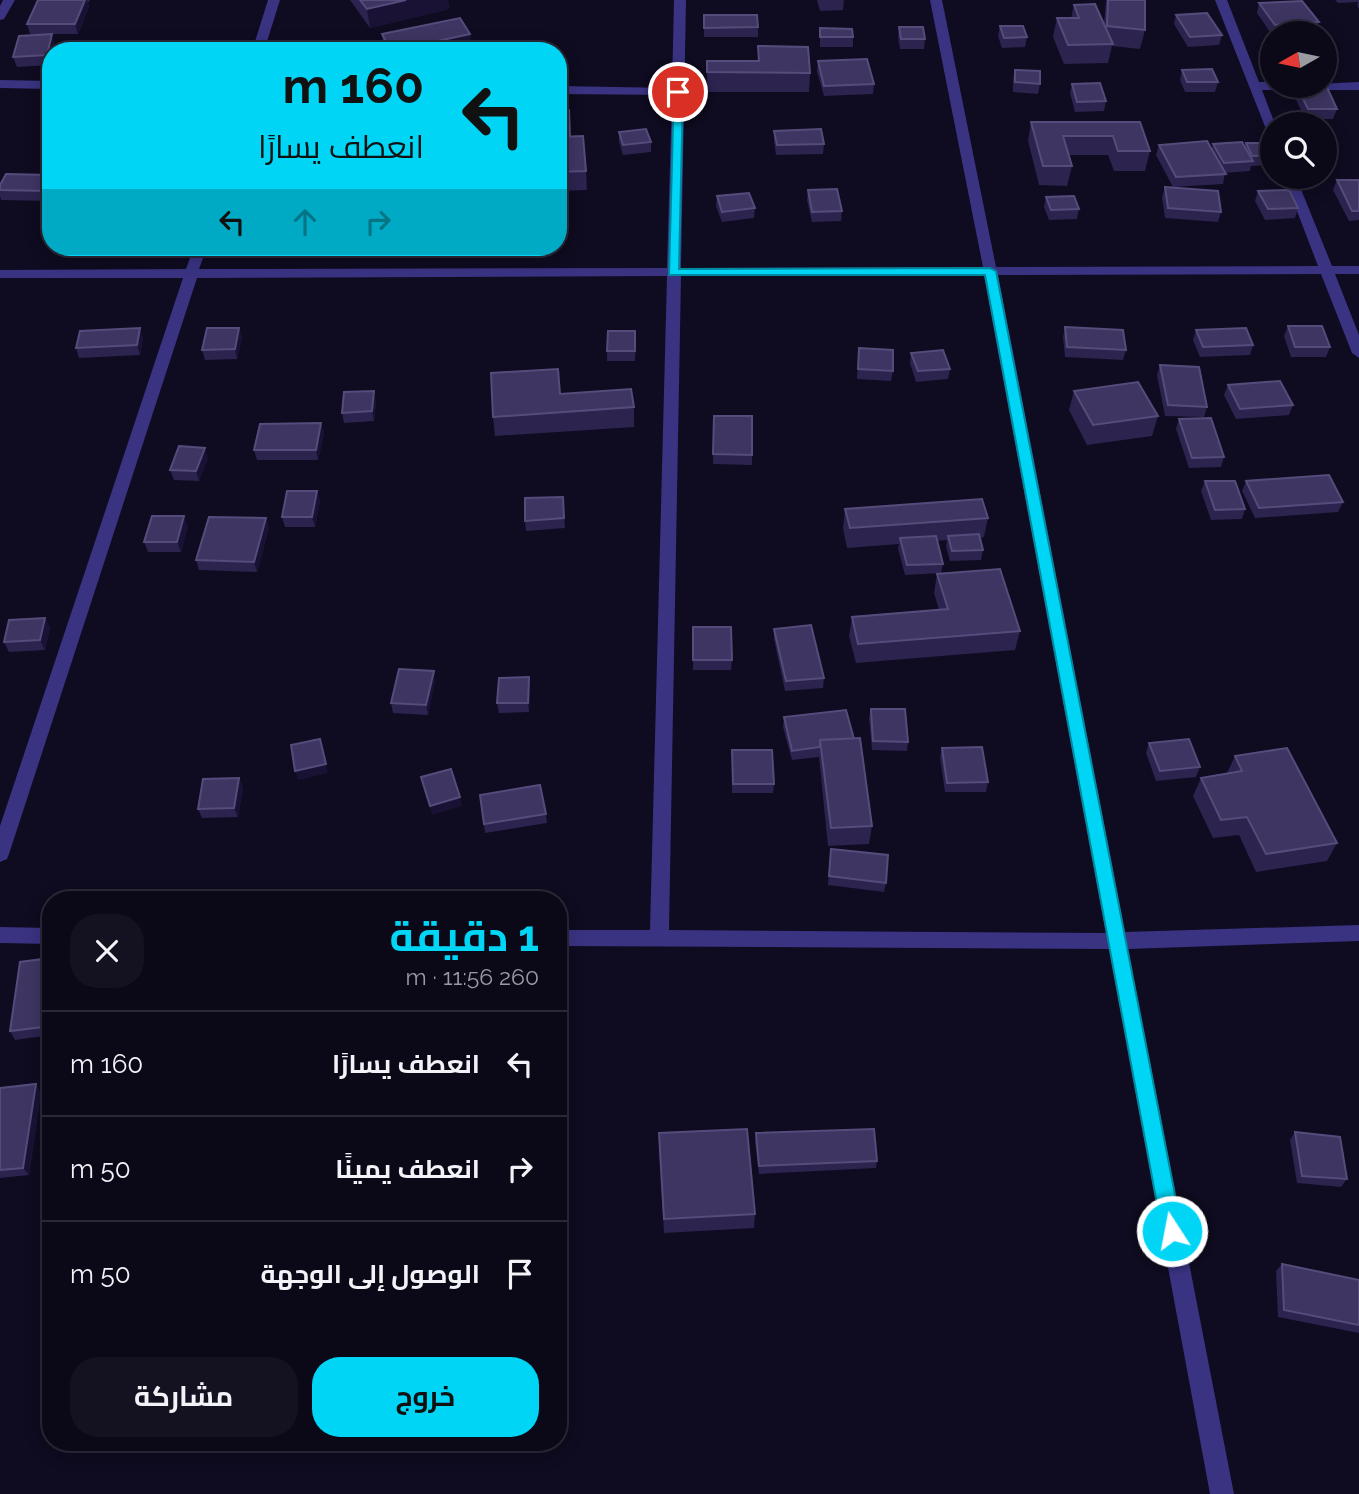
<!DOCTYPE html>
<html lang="ar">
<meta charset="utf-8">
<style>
body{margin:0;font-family:Raleway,Cairo,sans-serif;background:#141121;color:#f1f3f6;direction:rtl;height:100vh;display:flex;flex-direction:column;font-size:26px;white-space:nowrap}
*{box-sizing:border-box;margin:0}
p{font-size:23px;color:#9a9aa2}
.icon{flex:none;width:38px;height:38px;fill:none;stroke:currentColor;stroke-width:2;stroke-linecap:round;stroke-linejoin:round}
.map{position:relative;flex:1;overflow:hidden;direction:ltr}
.details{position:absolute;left:42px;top:891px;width:525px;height:560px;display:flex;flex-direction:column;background:#0b0818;border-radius:28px;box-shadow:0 4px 18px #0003,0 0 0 2px #2b2937;direction:rtl}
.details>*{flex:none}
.banner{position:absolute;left:42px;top:42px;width:525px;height:214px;border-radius:28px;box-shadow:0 4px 18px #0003,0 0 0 2px #2b2937;direction:rtl;background:#00d5f5;color:#111;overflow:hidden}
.needle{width:46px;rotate:261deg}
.controls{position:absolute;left:1260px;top:21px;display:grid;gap:14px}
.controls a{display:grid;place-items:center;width:77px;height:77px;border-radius:50%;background:#0b0818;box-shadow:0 4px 18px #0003,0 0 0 2px #2b2937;font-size:35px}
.pin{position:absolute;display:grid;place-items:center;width:60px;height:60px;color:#fff;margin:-30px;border:4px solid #fff;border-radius:50%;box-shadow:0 2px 7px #0007}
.me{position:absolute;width:77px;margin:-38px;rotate:349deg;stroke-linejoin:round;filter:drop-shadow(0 0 5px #0008)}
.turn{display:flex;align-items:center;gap:24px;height:147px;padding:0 28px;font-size:32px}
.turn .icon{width:91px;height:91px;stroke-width:2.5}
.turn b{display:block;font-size:49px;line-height:60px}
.lanes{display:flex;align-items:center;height:66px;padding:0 28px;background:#0003;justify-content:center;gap:35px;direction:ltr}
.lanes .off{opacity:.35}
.round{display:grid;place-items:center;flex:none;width:74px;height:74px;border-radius:28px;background:#141121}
.summary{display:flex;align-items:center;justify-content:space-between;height:119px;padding:0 28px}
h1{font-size:42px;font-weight:700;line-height:52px;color:#00d5f5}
.action{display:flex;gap:14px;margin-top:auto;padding:14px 28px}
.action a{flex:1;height:80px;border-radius:28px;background:#00d5f5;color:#111;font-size:28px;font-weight:700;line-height:80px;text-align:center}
.action a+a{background:#141121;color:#f1f3f6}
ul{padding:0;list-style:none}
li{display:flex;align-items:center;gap:21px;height:105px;padding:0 28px;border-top:2px solid #2b2937}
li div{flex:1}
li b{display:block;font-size:26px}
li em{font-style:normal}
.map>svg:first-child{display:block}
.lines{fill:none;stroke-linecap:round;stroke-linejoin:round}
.street{fill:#393382;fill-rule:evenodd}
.wall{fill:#2c234f}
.shaded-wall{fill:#191234}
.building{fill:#3e3562;stroke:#554c7b;stroke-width:2}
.route{fill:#00d5f5;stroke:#008a9f;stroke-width:2}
</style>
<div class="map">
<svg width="1359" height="1494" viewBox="0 0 1359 1494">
<rect width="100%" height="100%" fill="#0f0b20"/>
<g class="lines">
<g class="street">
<polygon points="3,0 15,0 4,19 0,20 0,6"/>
<polygon points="268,0 280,0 264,51 252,51"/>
<path d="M674,0h12l-5,268 302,-1 -53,-267h12l54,267 322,-1 -34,-89h12l36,89h27v8h-24l24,61v23l-7,-5 -31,-79 -323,1 127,657 234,-7v16l-231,8 106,545h-24l-101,-545 -551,-3v-16h92l17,-654 -470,2 -188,576 -2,5 -7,3v-36l183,-548h-183v-8l186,-1 8,-22h13l-8,22 468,-1 5,-173 -114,-1v-8l114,2zM984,275l122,658 -437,-3 12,-654z"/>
<polygon points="1215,0 1227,0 1259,82 1272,82 1272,86 1359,82 1359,90 1262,90 1275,124 1272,124 1272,135 1268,134"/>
<polygon points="0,80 51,81 51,89 0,88"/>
<polygon points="0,927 51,928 51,944 0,943"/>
</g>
</g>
<g class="wall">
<polygon points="38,0 90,0 88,3 89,7 78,34 30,34 27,24"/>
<polygon points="350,0 448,0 449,9 370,28"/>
<polygon points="817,0 844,0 843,10 820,11"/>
<polygon points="1106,0 1145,0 1145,30 1140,49 1112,46 1108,63 1064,64 1053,37 1057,18 1071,18 1074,5 1104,24"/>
<polygon points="1335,0 1359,0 1359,9 1357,5 1358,2 1338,3"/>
<polygon points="1259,3 1319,22 1315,32 1272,33 1272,35 1257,13"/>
<polygon points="704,15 758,27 758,37 704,37"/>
<polygon points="1176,15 1222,35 1219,45 1188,47 1174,24"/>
<polygon points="1000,26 1027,37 1025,47 1002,48 998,36"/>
<polygon points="899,27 925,39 924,49 900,49 898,37"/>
<polygon points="820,28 853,37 853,47 820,47"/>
<polygon points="382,34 470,34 471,44 438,51 387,51 383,44"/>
<polygon points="55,44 54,51 51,51 50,65 17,67 13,57"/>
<polygon points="758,46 810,73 809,92 707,92 707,61 758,61"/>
<polygon points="818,61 874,84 873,94 824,96 817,71"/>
<polygon points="1015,70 1040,84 1038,94 1013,92 1013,79"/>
<polygon points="1182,70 1218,82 1215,92 1185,92 1180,80"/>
<polygon points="1072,84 1106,101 1104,111 1075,112 1070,93"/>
<polygon points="1294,86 1325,86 1337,109 1333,119 1305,119 1292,91"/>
<polygon points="558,110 586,171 587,190 558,191"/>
<polygon points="1031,122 1140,122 1150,151 1145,171 1114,171 1108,155 1068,155 1072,166 1067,186 1039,185 1028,141"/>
<polygon points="774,131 824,144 823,154 776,155 774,141"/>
<polygon points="619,132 651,142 651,152 623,155 619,142"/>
<polygon points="1246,143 1272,153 1272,159 1270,165 1251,166 1250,171 1225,173 1223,184 1173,187 1156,155 1159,145 1212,149 1213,144 1244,147"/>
<polygon points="51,175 51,199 50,201 1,200 0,196 0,185"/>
<polygon points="1337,180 1359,180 1359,220 1349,221 1333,190"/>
<polygon points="1165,187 1221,212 1218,222 1165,218 1162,197"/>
<polygon points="808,190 842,211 841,221 812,222 807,200"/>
<polygon points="1258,191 1298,208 1295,218 1265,220 1255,201"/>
<polygon points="717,196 755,208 754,218 722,222 716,206"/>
<polygon points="1046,197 1079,209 1077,219 1049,220 1044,207"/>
<polygon points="1288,326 1330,347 1326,357 1291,357 1284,336"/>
<polygon points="1065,327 1126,350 1123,360 1065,357 1063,337"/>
<polygon points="239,328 242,338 237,359 205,360 202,350"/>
<polygon points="1196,330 1253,345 1250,355 1200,357 1193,340"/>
<polygon points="143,338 140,355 79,358 76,348"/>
<polygon points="636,341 635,361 607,361 607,351"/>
<polygon points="859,348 893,371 891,381 857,379"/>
<polygon points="911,353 950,369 948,379 916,382 910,363"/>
<polygon points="1160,365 1207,407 1204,417 1165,416 1157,375"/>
<polygon points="1228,385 1293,405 1289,415 1236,419 1224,395"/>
<polygon points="1074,391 1158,416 1152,436 1087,445 1069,410"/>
<polygon points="560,394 634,407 634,427 495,436 493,417"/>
<polygon points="376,401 374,421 344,423 342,413"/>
<polygon points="714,416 752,455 752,465 713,464"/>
<polygon points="1179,419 1224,457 1221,467 1189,468 1176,429"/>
<polygon points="321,423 324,433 318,460 257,460 254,450"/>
<polygon points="208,458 199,481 174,480 170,470"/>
<polygon points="1205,481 1245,509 1242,519 1211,520 1201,491"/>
<polygon points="1246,481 1343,502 1338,512 1255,518 1242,491"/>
<polygon points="317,491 320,501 315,527 285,527 282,517"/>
<polygon points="563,497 565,528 526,531 525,521"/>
<polygon points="845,509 988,518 984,537 980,538 983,550 981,560 950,561 946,546 947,540 937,541 943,564 941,573 1020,631 1015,650 856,663 849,636 852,617 939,610 934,593 937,574 940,573 905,575 898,548 899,544 847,548 843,528"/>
<polygon points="266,518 269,528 257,572 199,570 196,560"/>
<polygon points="188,526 181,552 148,552 144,542"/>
<polygon points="45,618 50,628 45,650 9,652 4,642"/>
<polygon points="693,627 732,660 731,670 693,670"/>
<polygon points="774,629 824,678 823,688 785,691 774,639"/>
<polygon points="529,677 530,687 529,712 499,713 497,703"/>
<polygon points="435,681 428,715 393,713 391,703"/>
<polygon points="871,709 908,742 907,751 872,750 869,718"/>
<polygon points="846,710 872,826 869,844 828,846 819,757 792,760 783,727 784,717"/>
<polygon points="1149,743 1200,767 1196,777 1156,781 1146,753"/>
<polygon points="942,748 988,782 986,792 945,792 940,757"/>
<polygon points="732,750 774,784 773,793 732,793"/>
<polygon points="1235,756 1337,843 1327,861 1256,872 1239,835 1213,838 1193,796 1201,778 1227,773"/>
<polygon points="239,778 243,788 238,817 202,818 198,809"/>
<polygon points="480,795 546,814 547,823 485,833"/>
<polygon points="831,849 886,883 884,892 828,885"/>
<polygon points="51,958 51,1035 15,1040 10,1031"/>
<polygon points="0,1088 41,1093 29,1175 0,1178"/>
<polygon points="1295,1132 1347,1179 1341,1187 1297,1183 1290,1140"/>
<polygon points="756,1133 877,1161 876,1168 759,1174 755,1141"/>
<polygon points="659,1148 755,1214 754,1228 664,1233"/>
<polygon points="1282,1264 1359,1280 1359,1333 1278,1317 1276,1271"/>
</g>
<g class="shaded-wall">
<polygon points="85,0 87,0 89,7 78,34 75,24"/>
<polygon points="406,0 448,0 449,9 370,28 367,9"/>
<polygon points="52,34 55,44 54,51 51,51 50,65 47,55"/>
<polygon points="470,34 471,44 438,51 391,51"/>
<polygon points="51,182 51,199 50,201 46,191"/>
<polygon points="140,328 143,338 140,355 137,345"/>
<polygon points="239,328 242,338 237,359 235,349"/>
<polygon points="374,391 376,401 374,421 372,411"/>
<polygon points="321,423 324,433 318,460 316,450"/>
<polygon points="205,448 208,458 199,481 196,471"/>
<polygon points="317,491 320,501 315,527 312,517"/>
<polygon points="184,516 188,526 181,552 177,542"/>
<polygon points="266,518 269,528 257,572 254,562"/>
<polygon points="45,618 50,628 45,650 40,640"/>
<polygon points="434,671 435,681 428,715 426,705"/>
<polygon points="529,677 530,687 529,712 528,703"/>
<polygon points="320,739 328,773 298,780 295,771"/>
<polygon points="239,778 243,788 238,817 234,808"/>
<polygon points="460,797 462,806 432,815 430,806"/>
<polygon points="36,1084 41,1093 29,1175 23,1168"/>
</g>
<g class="building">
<polygon points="38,0 85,0 75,24 27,24"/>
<polygon points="360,0 406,0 367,9"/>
<polygon points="1108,0 1145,0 1145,30 1107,26"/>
<polygon points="1302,1 1319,22 1275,25 1259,3"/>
<polygon points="1095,4 1113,44 1068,45 1057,18 1079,18 1074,5"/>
<polygon points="1207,13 1222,35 1190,37 1176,15"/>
<polygon points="704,15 757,15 758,27 704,28"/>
<polygon points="460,18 470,34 391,51 382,34"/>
<polygon points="1000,26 1023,26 1027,37 1004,38"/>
<polygon points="899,27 923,27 925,39 901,39"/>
<polygon points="820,28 852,29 853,37 820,37"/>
<polygon points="52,34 47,55 13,57 19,36"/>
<polygon points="758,46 808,47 810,73 707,72 707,61 759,61"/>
<polygon points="867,59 874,84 824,86 818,61"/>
<polygon points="1212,69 1218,82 1187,82 1182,70"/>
<polygon points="1015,70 1040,71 1040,84 1015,82"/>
<polygon points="1100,83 1106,101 1077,102 1072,84"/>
<polygon points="1325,83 1337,109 1308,109 1297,86 1325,86"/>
<polygon points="558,110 569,110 570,137 558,137"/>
<polygon points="1031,122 1140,122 1150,151 1118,151 1113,136 1063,136 1072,166 1043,166"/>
<polygon points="646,129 651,142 623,145 619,132"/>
<polygon points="821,129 824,144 777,145 774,131"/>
<polygon points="583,136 586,171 558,172 558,137"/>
<polygon points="1207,141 1226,174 1176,177 1159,145"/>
<polygon points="1242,142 1253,161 1224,163 1213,144"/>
<polygon points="1246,143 1268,143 1272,153 1272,155 1252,156"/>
<polygon points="6,174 51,175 51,182 46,191 0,190 0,185"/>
<polygon points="1337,180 1359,180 1359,211 1352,211"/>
<polygon points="1165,187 1218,191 1221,212 1168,208"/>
<polygon points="837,189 842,211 812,212 808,190"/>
<polygon points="1289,190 1298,208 1268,209 1258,191"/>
<polygon points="749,193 755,208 722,212 717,196"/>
<polygon points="1074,196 1079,209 1051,210 1046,197"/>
<polygon points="1288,326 1322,326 1330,347 1295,347"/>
<polygon points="1065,327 1123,330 1126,350 1067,347"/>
<polygon points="140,328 137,345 76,348 80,331"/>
<polygon points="207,328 239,328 235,349 202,350"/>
<polygon points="1246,328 1253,345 1203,347 1196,330"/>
<polygon points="608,331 635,331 635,351 607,351"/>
<polygon points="859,348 893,350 893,371 858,369"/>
<polygon points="943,350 950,369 918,371 911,353"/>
<polygon points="1160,365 1199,367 1207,407 1168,405"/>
<polygon points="558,369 560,394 631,389 634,407 493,417 491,373"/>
<polygon points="1280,381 1293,405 1240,409 1228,385"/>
<polygon points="1138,382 1158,416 1093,425 1074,391"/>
<polygon points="374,391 372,411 342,413 344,392"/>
<polygon points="714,416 752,416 752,455 713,454"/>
<polygon points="1211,418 1224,457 1192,458 1179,419"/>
<polygon points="321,423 316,450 254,450 260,424"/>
<polygon points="179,446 205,448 196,471 170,470"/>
<polygon points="1329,475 1343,502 1259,508 1246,481"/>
<polygon points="1205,481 1235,481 1245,509 1215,510"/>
<polygon points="287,491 317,491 312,517 282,517"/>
<polygon points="563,497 564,518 525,521 525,498"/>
<polygon points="982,499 988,518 850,528 845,509"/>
<polygon points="152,516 184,516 177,542 144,542"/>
<polygon points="209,517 266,518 254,562 196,560"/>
<polygon points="979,534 983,550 952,551 948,536"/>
<polygon points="936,536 943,564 907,565 900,538"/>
<polygon points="1000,569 1020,631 858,644 852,617 948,609 937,574"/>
<polygon points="45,618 40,640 4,642 9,620"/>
<polygon points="811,625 824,678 786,681 774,629"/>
<polygon points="693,627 731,627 732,660 693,660"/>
<polygon points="399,669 434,671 426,705 391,703"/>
<polygon points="529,677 528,703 497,703 499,678"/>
<polygon points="871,709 905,709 908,742 873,741"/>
<polygon points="846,710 854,739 820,740 820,747 792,751 784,717"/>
<polygon points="860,738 872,826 831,828 820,740"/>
<polygon points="320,739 326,764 295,771 291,745"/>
<polygon points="1189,739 1200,767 1160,771 1149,743"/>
<polygon points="982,747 988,782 947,783 942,748"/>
<polygon points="1287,748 1337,843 1266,854 1247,817 1221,820 1201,778 1242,771 1235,756"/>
<polygon points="732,750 772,750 774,784 733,784"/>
<polygon points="451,769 460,797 430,806 421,777"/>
<polygon points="239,778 234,808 198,809 203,779"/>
<polygon points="540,785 546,814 484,824 480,795"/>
<polygon points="831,849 888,855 886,883 829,876"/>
<polygon points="51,958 51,1026 10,1031 20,962"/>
<polygon points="36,1084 23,1168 0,1170 0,1088"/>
<polygon points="747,1129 755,1214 664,1219 659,1133"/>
<polygon points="874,1129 877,1161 759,1166 756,1133"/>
<polygon points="1295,1132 1340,1137 1347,1179 1302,1176"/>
<polygon points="1282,1264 1359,1280 1359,1325 1284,1310"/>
</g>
<polygon class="route" points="674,89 683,92 679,269 990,268 996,271 1182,1231 1179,1237 1172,1240 1165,1237 1162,1231 985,275 669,275"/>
</svg>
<div class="controls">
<a><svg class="needle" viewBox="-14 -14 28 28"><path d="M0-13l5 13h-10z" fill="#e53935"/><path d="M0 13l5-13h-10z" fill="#9a9aa2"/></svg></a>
<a><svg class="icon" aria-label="search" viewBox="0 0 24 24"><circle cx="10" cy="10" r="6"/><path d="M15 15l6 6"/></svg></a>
</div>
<div class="pin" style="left:678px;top:92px;background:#d93025"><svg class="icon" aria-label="arrive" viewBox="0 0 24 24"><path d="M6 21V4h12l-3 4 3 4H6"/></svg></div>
<svg class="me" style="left:1172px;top:1231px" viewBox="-20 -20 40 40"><circle r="17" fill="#00d5f5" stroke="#fff" stroke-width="3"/><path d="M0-11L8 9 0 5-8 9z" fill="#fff"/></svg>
<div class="banner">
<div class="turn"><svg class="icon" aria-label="left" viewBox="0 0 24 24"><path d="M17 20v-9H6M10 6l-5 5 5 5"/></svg><div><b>160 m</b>انعطف يسارًا</div></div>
<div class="lanes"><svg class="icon" aria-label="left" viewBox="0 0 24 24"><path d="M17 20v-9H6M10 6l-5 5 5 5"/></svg><svg class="icon off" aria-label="ahead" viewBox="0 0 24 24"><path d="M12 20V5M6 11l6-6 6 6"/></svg><svg class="icon off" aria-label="right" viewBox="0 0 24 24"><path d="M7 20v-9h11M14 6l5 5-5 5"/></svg></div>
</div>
<section class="details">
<div class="summary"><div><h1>1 دقيقة</h1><p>260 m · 11:56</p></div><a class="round"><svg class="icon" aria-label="close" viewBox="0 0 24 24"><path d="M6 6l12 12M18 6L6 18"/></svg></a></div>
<ul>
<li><svg class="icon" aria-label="left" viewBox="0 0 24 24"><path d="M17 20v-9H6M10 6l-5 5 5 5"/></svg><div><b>انعطف يسارًا</b></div><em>160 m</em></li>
<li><svg class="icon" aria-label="right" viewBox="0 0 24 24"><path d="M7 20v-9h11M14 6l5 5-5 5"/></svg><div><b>انعطف يمينًا</b></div><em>50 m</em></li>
<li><svg class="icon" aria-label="arrive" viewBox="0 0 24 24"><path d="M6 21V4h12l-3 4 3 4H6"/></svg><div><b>الوصول إلى الوجهة</b></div><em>50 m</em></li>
</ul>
<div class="action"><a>خروج</a><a>مشاركة</a></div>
</section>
</div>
